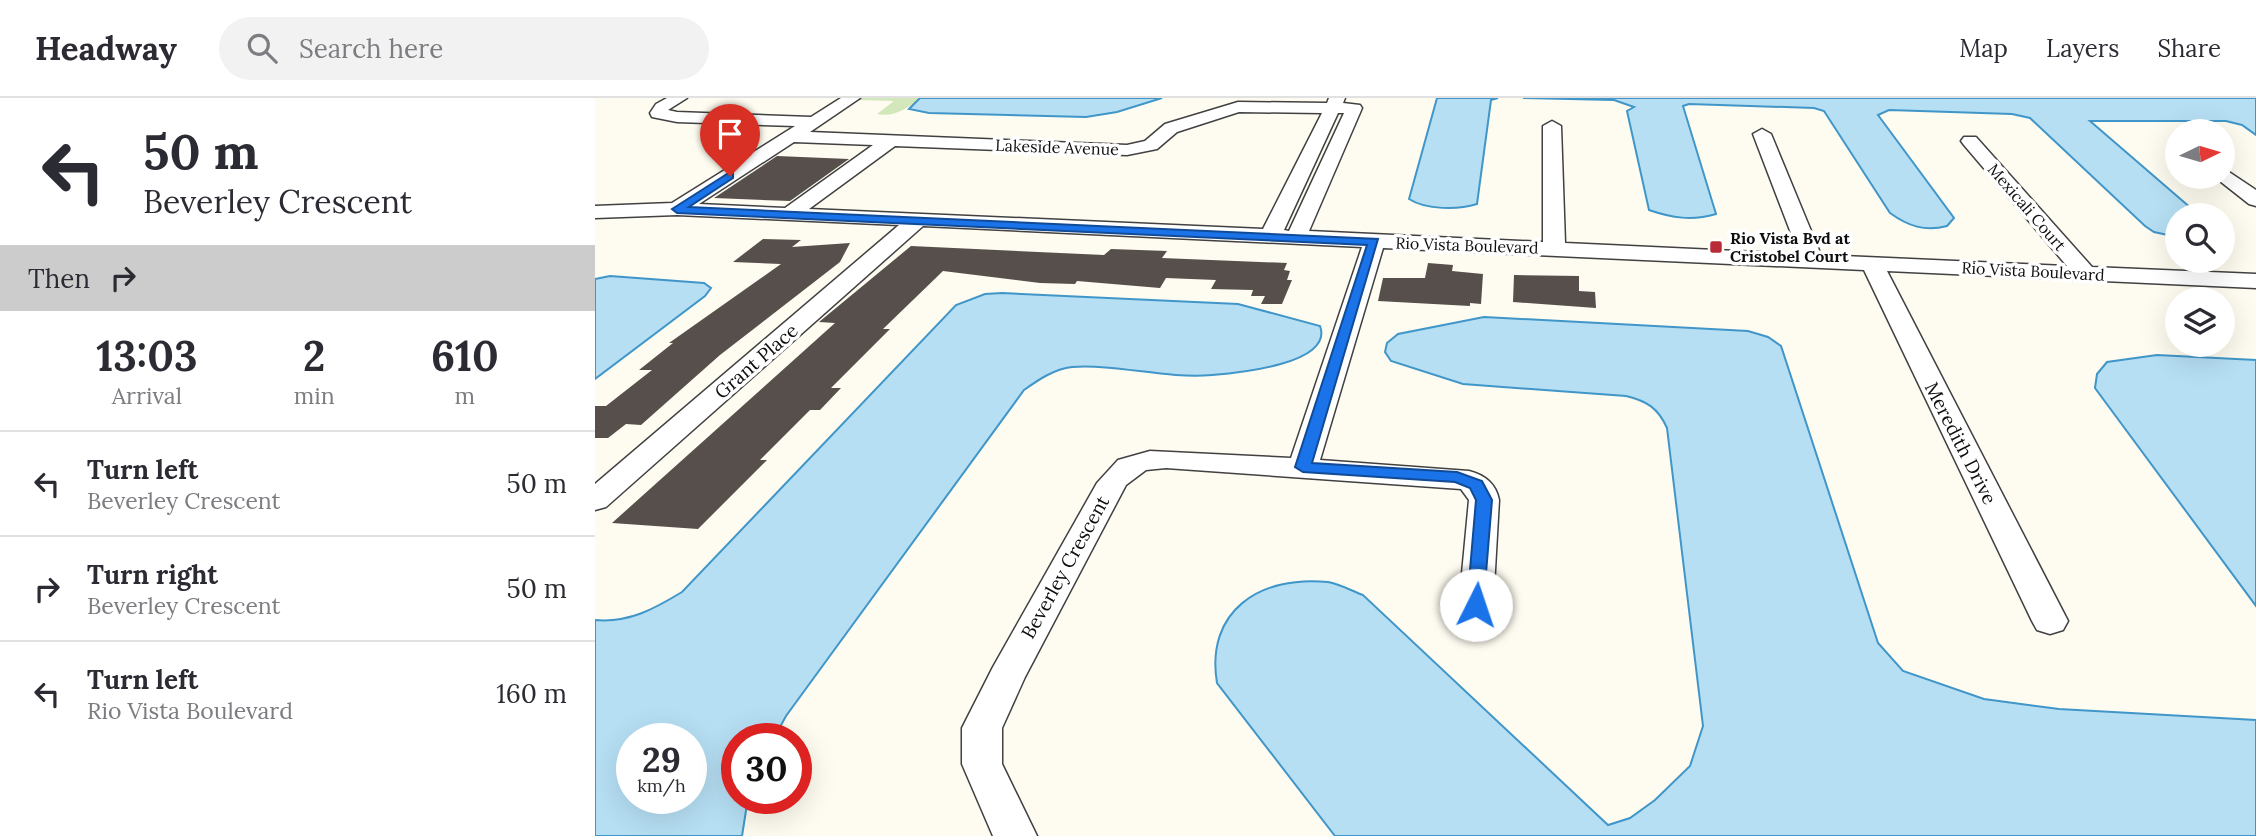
<!DOCTYPE html>
<style>
body{margin:0;font-family:Lora,serif;background:#f2f2f3;color:#2b2b33;height:100vh;display:flex;flex-direction:column;font-size:26px;white-space:nowrap}
*{box-sizing:border-box;margin:0}
p{font-size:23px;color:#7c7c81}
.icon{flex:none;width:38px;height:38px;fill:none;stroke:currentColor;stroke-width:2;stroke-linecap:round;stroke-linejoin:round}
.map{position:relative;flex:1;overflow:hidden}
.details{display:flex;flex-direction:column;background:#fff;width:595px}
.details>*{flex:none}
.banner{background:#fff;color:#2b2b33;overflow:hidden}
.needle{width:46px;rotate:85deg}
.buttons{position:absolute;left:1570px;top:21px;display:grid;gap:14px}
.buttons a{display:grid;place-items:center;width:70px;height:70px;border-radius:50%;background:#fff;box-shadow:0 7px 28px #0002;font-size:35px}
.speed{position:absolute;left:21px;top:625px;display:flex;gap:14px;font-size:35px;font-weight:700;text-align:center}
.speed>*{display:grid;place-content:center;width:91px;height:91px;border-radius:50%;background:#fff;box-shadow:0 7px 28px #0002;line-height:1}
.speed small{font-size:18px;font-weight:400}
.speed .limit{border:10px solid #d22;background:#fff;color:#111}
.pin{position:absolute;display:grid;place-items:center;width:60px;height:60px;color:#fff;margin:-72px -30px;border-radius:50% 50% 50% 0;rotate:-45deg;box-shadow:0 0 7px #0007}
.pin .icon{rotate:45deg}
.me{position:absolute;width:77px;margin:-38px;rotate:4deg;stroke-linejoin:round;filter:drop-shadow(0 0 5px #0008)}
.turn{display:flex;align-items:center;gap:24px;height:147px;padding:0 28px;font-size:32px}
.turn .icon{width:91px;height:91px;stroke-width:2.5}
.turn b{display:block;font-size:49px;line-height:60px}
.then{display:flex;align-items:center;height:66px;padding:0 28px;background:#0003;gap:14px;font-size:26px}
.eta{display:flex;justify-content:space-evenly;align-items:center;height:119px;text-align:center}
.eta b{font-size:42px;font-weight:800;line-height:49px}
ul{padding:0;list-style:none}
li{display:flex;align-items:center;gap:21px;height:105px;padding:0 28px;border-top:2px solid #e1e1e2}
li div{flex:1}
li b{display:block;font-size:26px}
li em{font-style:normal}
header{display:flex;align-items:center;gap:42px;box-sizing:border-box;height:98px;padding:0 35px;background:#fff;border-bottom:2px solid #e1e1e2}
header strong{font-size:33px}
nav{display:flex;gap:38px;margin-inline-start:auto;font-size:24px}
.search{width:490px;height:63px;background:#f2f2f3;display:flex;align-items:center;gap:18px;box-sizing:border-box;padding:0 24px;border-radius:38px;color:#7c7c81;font-size:26px}
main{display:flex;flex:1;min-height:0}
.map>svg:first-child{display:block}
.green{fill:#d3e8ba}
.water{fill:#b6dff4;stroke:#4096c8;stroke-width:2;fill-rule:evenodd}
.building{fill:#564f4b}
.lines{fill:none;stroke-linecap:round;stroke-linejoin:round}
.minor-casing{stroke:#414141;stroke-width:3}
.minor{fill:#fff;fill-rule:evenodd}
.route{fill:#1a73e8;stroke:#114b97;stroke-width:2}
.poi-dot{fill:#b92b37;stroke:#fff;stroke-width:2.5}
.labels{text-anchor:middle;dominant-baseline:central;stroke-width:7;stroke-linejoin:round;paint-order:stroke}
.far-street-label{font-size:16px;fill:#0e0e0e;stroke:#fff}
.far-poi-label{font-size:16px;font-weight:bold;fill:#0e0e0e;stroke:#fff;text-anchor:start}
.street-label{font-size:19px;fill:#0e0e0e;stroke:#fff}
</style>
<header>
<strong>Headway</strong>
<div class="search"><svg class="icon" aria-label="search" viewBox="0 0 24 24"><circle cx="10" cy="10" r="6"/><path d="M15 15l6 6"/></svg>Search here</div>
<nav><a>Map</a><a>Layers</a><a>Share</a></nav>
</header>
<main>
<section class="details">
<div class="banner">
<div class="turn"><svg class="icon" aria-label="left" viewBox="0 0 24 24"><path d="M17 20v-9H6M10 6l-5 5 5 5"/></svg><div><b>50 m</b>Beverley Crescent</div></div>
<div class="then">Then<svg class="icon" aria-label="right" viewBox="0 0 24 24"><path d="M7 20v-9h11M14 6l5 5-5 5"/></svg></div>
</div>
<div class="eta">
<div><b>13:03</b><p>Arrival</p></div>
<div><b>2</b><p>min</p></div>
<div><b>610</b><p>m</p></div>
</div>
<ul>
<li><svg class="icon" aria-label="left" viewBox="0 0 24 24"><path d="M17 20v-9H6M10 6l-5 5 5 5"/></svg><div><b>Turn left</b><p>Beverley Crescent</p></div><em>50 m</em></li>
<li><svg class="icon" aria-label="right" viewBox="0 0 24 24"><path d="M7 20v-9h11M14 6l5 5-5 5"/></svg><div><b>Turn right</b><p>Beverley Crescent</p></div><em>50 m</em></li>
<li><svg class="icon" aria-label="left" viewBox="0 0 24 24"><path d="M17 20v-9H6M10 6l-5 5 5 5"/></svg><div><b>Turn left</b><p>Rio Vista Boulevard</p></div><em>160 m</em></li>
</ul>
</section>
<div class="map">
<svg width="1661" height="738" viewBox="0 0 1661 738">
<rect width="100%" height="100%" fill="#fefbf0"/>
<path class="green" d="M265,0h62c-15,9 -26,20 -45,16l17,-13 -37,-1z"/>
<g class="water">
<polygon points="325,0 567,0 522,14 491,19 334,15 314,11"/>
<path d="M842,0h61l-7,2 -14,104c-19,6 -51,6 -68,-5z"/>
<path d="M928,0h733v37l-14,-10 -16,-4h-136l109,94h-22v22l-23,-5 -9,-6 -115,-108 -18,-4 -123,-4 -11,5 76,103 -7,8c-22,6 -39,0 -57,-13l-66,-102 -10,-3 -125,-4 -6,2 33,108c-24,7 -44,4 -67,-4l-22,-99 7,-4 -20,-7z"/>
<polygon points="15,178 109,185 116,190 110,198 0,281 0,181"/>
<path d="M407,195l236,11 82,22c14,38 -83,47 -108,49 -47,4 -94,-11 -140,-8 -18,2 -34,13 -48,23l-238,326 -12,22h-37v60h11l-6,38h-147v-216c34,3 59,-11 87,-28l274,-287 29,-11zM96,640v60h-59v-60z"/>
<path d="M889,219l264,14 20,6 13,9 97,297 25,28 81,28 75,10 197,11v116h-921l-118,-153c-12,-72 43,-108 111,-101 12,2 24,9 35,13l245,230 22,-7 25,-18 35,-34 13,-40 -36,-298c-9,-20 -20,-27 -41,-32l-163,-12 -72,-23 -6,-9 2,-9 11,-9z"/>
<polygon points="1562,257 1661,262 1661,508 1500,290 1502,276 1512,264"/>
</g>
<g class="building">
<polygon points="182,58 254,61 195,103 119,100"/>
<polygon points="168,141 206,142 197,149 255,145 245,164 125,257 46,327 31,326 13,340 0,340 0,308 11,308 57,272 44,272 78,245 74,245 186,166 138,164"/>
<polygon points="316,148 509,157 516,151 572,153 567,160 692,165 689,172 695,173 692,182 697,182 687,206 666,206 670,198 656,198 658,192 616,191 621,182 571,180 565,190 482,183 480,186 445,185 348,173 288,231 295,231 236,290 246,290 225,312 215,312 165,362 172,362 103,431 17,425 240,225 224,224"/>
<polygon points="833,165 858,167 857,173 888,176 886,206 875,205 875,208 783,203 788,180 830,180"/>
<polygon points="919,177 984,178 984,193 1000,194 1001,210 918,204"/>
</g>
<g class="lines">
<defs>
<g id="minor">
<path d="M72,0h20l-19,12 9,2 134,5 30,-19h19l-50,34 317,13 18,-4 20,-17 73,-22 89,1 2,-5h16l-2,5 17,2 2,3 -53,123 234,11v-116l9,-5 9,5 4,117 234,11 -46,-120 9,-5 9,5 50,121 246,11 -103,-121 -3,-4 3,-4h12l116,130 164,7v14l-369,-17 181,350 -5,9 -13,4 -13,-4 -5,-9 -168,-351 -481,-22 -63,212 149,11c16,4 27,13 30,29l-6,105 -5,9 -12,4 -12,-4 -5,-9 10,-105 -8,-11 -295,-21 -20,2 -20,15 -101,192 -23,51v36l35,72h-44l-31,-72v-36l31,-61 104,-184 21,-23 32,-9 141,7 71,-211 -439,-21 -317,281 -11,3v-26l304,-259 -222,-10 -82,3v-12l77,-3 123,-77 -118,-4 -25,-5 -2,-4 6,-9zM644,14l83,1 -59,116 -454,-20 86,-63 232,9 30,-6 20,-17zM743,15h6l-55,118 -5,-1zM199,44l79,3 -88,63 -86,-4z"/>
<polygon points="1628,70 1661,92 1661,108 1654,106 1621,80 1628,79"/>
</g>
</defs>
<use href="#minor" class="minor-casing"/>
<use href="#minor" class="minor"/>
</g>
<polygon class="route" points="135,74 138,75 138,80 94,109 783,141 717,365 862,374 887,383 897,402 888,512 875,512 872,507 881,402 875,390 860,384 708,374 700,369 772,147 82,115 77,111"/>
<rect class="poi-dot" x="1114" y="142" width="14" height="14" rx="3.5"/>
<g class="labels">
<g class="far-street-label">
<text transform="translate(462 49) rotate(2)">Lakeside Avenue</text>
<text transform="translate(1432 109) rotate(49)">Mexicali Court</text>
<text transform="translate(872 147) rotate(2)">Rio Vista Boulevard</text>
<text transform="translate(1438 173) rotate(3)">Rio Vista Boulevard</text>
</g>
<g class="far-poi-label">
<text x="1135" y="140">Rio Vista Bvd at<tspan x="1135" dy="18">Cristobel Court</tspan></text>
</g>
<g class="street-label">
<text transform="translate(161 263) rotate(-41)">Grant Place</text>
<text transform="translate(1366 345) rotate(63)">Meredith Drive</text>
<text transform="translate(470 469) rotate(-61)">Beverley Crescent</text>
</g>
</g>
</svg>
<div class="buttons">
<a><svg class="needle" viewBox="-14 -14 28 28"><path d="M0-13l5 13h-10z" fill="#e53935"/><path d="M0 13l5-13h-10z" fill="#7c7c81"/></svg></a>
<a><svg class="icon" aria-label="search" viewBox="0 0 24 24"><circle cx="10" cy="10" r="6"/><path d="M15 15l6 6"/></svg></a>
<a><svg class="icon" aria-label="layers" viewBox="0 0 24 24"><path d="M12 4l9 5-9 5-9-5zM3 14l9 5 9-5"/></svg></a>
</div>
<div class="speed"><div>29<small>km/h</small></div><div class="limit">30</div></div>
<div class="pin" style="left:135px;top:78px;background:#d93025"><svg class="icon" aria-label="arrive" viewBox="0 0 24 24"><path d="M6 21V4h12l-3 4 3 4H6"/></svg></div>
<svg class="me" style="left:881px;top:507px" viewBox="-20 -20 40 40"><circle r="19" fill="#fff"/><path d="M0-13L10 11 0 6-10 11z" fill="#1a73e8"/></svg>
</div>
</main>
